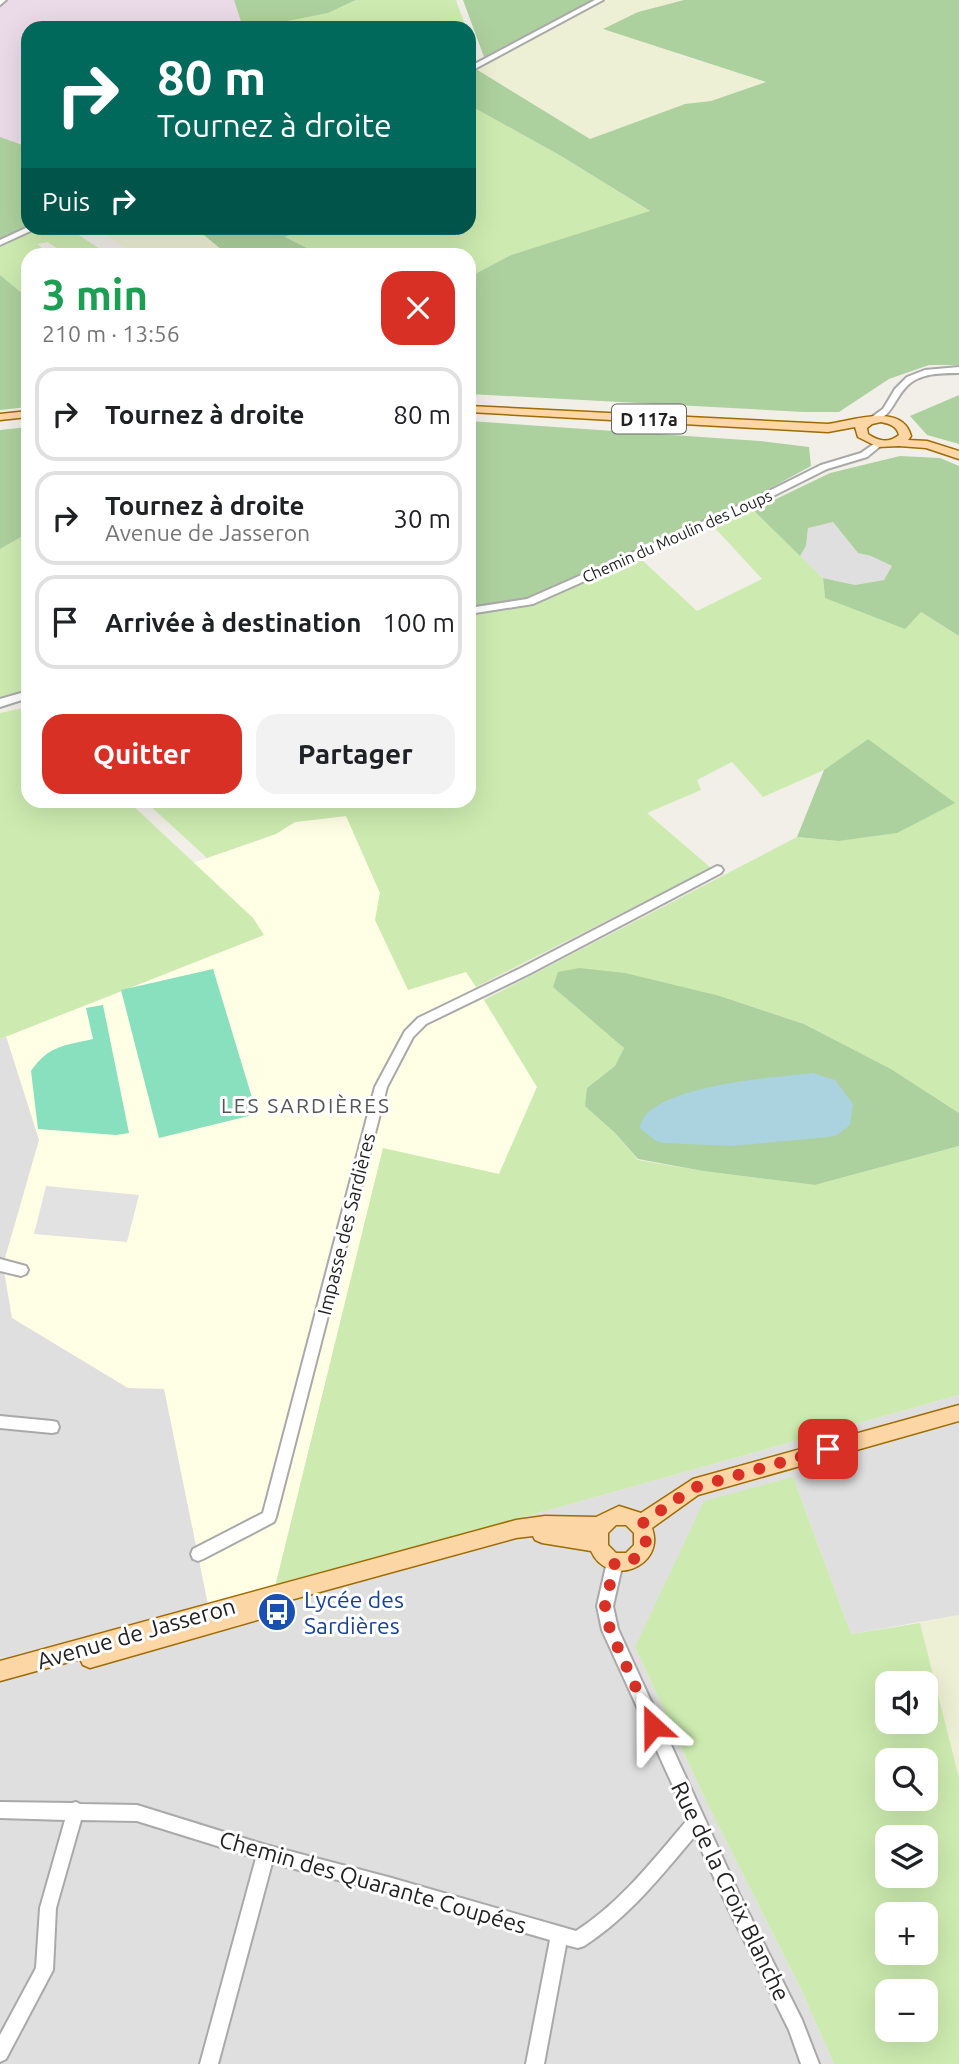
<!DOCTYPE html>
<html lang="fr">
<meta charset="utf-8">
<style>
body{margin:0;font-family:Ubuntu,sans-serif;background:#f2f2f2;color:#202124;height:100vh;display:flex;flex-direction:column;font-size:26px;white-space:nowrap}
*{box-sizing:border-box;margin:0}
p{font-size:23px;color:#757577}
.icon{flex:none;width:38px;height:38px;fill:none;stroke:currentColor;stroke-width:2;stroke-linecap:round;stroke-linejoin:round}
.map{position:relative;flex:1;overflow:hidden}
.drawer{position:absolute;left:21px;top:248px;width:455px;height:560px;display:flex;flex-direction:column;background:#fff;border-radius:21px;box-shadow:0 7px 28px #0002}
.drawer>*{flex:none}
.top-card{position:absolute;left:21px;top:21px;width:455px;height:214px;border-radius:21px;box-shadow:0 7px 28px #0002;background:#00695c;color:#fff;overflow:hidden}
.controls{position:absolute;left:875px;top:1671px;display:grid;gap:14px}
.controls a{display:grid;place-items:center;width:63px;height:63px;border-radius:14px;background:#fff;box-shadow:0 7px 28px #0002;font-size:35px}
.pin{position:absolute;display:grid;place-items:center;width:60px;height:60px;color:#fff;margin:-30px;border-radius:14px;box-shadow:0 4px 10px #0006}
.me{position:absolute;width:77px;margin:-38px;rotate:336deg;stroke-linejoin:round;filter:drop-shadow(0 0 5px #0008)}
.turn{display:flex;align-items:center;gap:24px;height:147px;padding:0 21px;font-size:32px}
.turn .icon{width:91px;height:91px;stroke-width:2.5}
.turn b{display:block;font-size:49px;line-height:60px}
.then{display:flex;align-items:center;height:66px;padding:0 21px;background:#0003;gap:14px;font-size:26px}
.round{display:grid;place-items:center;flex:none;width:74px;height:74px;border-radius:21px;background:#f2f2f2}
.headline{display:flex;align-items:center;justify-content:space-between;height:119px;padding:0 21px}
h1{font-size:42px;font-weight:700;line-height:52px;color:#1e9e55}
.cta{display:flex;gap:14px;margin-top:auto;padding:14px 21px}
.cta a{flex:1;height:80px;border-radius:21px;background:#d93025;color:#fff;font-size:28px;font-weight:700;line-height:80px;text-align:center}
.cta a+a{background:#f2f2f2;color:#202124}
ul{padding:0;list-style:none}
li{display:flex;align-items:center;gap:21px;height:94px;margin:0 14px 10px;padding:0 7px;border:4px solid #e0e0e0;border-radius:21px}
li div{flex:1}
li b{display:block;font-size:26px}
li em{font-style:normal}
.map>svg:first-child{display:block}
.residential{fill:#e0dfdf}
.industrial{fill:#ebdbe8}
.education{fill:#ffffe5}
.farmland{fill:#eef0d5}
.grass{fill:#cdebb0;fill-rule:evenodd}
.forest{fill:#add19e}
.pitch{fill:#88e0be}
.parking{fill:#e2e2e2}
.water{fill:#aad3df}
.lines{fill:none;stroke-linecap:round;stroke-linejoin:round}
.minor-casing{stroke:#a9a9a9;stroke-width:4}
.major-casing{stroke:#a06b00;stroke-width:3}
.minor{fill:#fff;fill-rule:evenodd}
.major{fill:#fcd6a4;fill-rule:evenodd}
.route{stroke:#d93025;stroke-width:12;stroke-dasharray:0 21.6}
.labels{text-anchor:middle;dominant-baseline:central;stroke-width:6;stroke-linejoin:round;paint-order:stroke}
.far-street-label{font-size:16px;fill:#222;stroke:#fff}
.shield{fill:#fff;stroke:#646464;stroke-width:2}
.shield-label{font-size:18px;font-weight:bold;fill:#222}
.street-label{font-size:19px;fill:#222;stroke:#fff}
.neighbourhood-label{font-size:21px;letter-spacing:2px;fill:#555;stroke:#fff}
.near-transit-label{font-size:23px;fill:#164399;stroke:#fff;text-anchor:start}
.near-street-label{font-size:23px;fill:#222;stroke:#fff}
</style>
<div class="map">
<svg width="959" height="2064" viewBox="0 0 959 2064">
<rect width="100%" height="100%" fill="#f2efe9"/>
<g class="residential">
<polygon points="833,522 858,553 871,556 892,566 885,580 855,585 823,578 800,556 806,546 808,527"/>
<polygon points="193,863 467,972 275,1587 959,1395 959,1615 851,1634 793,1477 635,1647 708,1805 800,1987 834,2064 0,2064 0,1039 264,934"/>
</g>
<polygon class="industrial" points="0,0 234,0 243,28 28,28 28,147 0,137"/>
<polygon class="education" points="346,816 380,893 375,920 467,972 537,1087 499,1174 383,1149 271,1604 212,1624 164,1389 128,1388 12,1318 3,1265 39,1140 6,1036 263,935 253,918 193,863 275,834 295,822"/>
<g class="farmland">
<polygon points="606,0 684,0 638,12 679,55 767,82 711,101 685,104 590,139 476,69"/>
<polygon points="96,228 205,228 199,230 229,255 134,255"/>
<polygon points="959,1615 959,1778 920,1623"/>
</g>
<g class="grass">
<polygon points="356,0 456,0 466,28 271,28 267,25 328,13"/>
<polygon points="469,105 561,156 651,212 511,255 469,277 469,256 321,255 285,237 305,228 469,228"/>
<polygon points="40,228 68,228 109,255 66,255 48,242 38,244 48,255 28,256 28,298 0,275 0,247"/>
<polygon points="753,510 823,578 825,598 921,612 959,636 959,1113 891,1069 804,1024 720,996 605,1029 624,1048 616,1066 587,1088 614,1132 638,1160 703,1171 815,1185 959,1146 959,1395 275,1587 383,1148 499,1174 537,1087 484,1000 797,837 838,841 868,739 824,770 763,797 732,762 697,780 701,790 647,813 711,868 476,987 466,972 408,990 375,920 380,893 346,816 295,822 276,834 207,858 146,802 469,802 469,615 532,604 642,560 697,611 762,579 713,526"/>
<polygon points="28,533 28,691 0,699 0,549"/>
<polygon points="28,707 28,802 129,802 253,918 264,935 0,1039 0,713"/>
<path d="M793,1477l58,157 69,-11 39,155v286h-125l-34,-77 -92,-182 -73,-158 69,-146zM887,1684h39v38h-39zM887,1760h39v39h-39zM887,1838h39v38h-39zM887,1914h39v39h-39zM887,1992h39v38h-39z"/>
</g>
<g class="forest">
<polygon points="234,0 356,0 328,13 268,25 271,28 243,28"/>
<polygon points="463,0 595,0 484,57"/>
<polygon points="684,0 959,0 959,365 929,365 889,379 839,412 804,412 469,394 469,277 511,255 650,211 561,156 469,105 469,74 476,69 590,139 685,104 711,101 766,82 603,29 638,12"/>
<polygon points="0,137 28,147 28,226 0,240"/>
<polygon points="205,228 305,228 285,237 321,255 228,255 198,230"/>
<polygon points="0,275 28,298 28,407 0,410"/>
<polygon points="959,395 959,444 927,435 910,416"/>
<polygon points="469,421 760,441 809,447 811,466 745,502 523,601 469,607"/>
<polygon points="28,427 28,533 0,549 0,430"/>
<polygon points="900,456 940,458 959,466 959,636 921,612 905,629 825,598 823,578 855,585 884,580 892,566 871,556 858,553 833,522 808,528 806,546 800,556 753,510 830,473"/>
<polygon points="868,739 955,803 897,833 838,841 797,837 824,770"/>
<polygon points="579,968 625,973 720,996 804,1024 891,1069 959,1113 959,1146 815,1185 703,1171 638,1159 614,1132 585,1106 587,1088 615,1066 624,1048 553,987 558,972"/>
</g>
<g class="pitch">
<polygon points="213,969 257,1114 159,1138 121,990"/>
<path d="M103,1005l26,128 -13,2 -78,-6 -7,-58c18,-26 33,-25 62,-32l-7,-31z"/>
</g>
<polygon class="parking" points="46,1186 139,1195 127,1242 34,1234"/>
<path class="water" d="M813,1073l22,7 18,24 -3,21 -13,10 -9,2 -96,9 -67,-3 -9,-2 -16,-13c4,-42 138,-51 173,-55z"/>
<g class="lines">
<defs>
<g id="minor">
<polygon points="0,0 6,0 0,5"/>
<polygon points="595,0 603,0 469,72 469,67"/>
<polygon points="28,227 37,228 0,245 0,240"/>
<path d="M959,367v6c-18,0 -39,0 -52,13 -13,13 -14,29 -33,36l-5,-3 14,-10 12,-20 12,-12 18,-7z"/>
<polygon points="878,441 883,444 867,457 827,469 751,507 533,604 469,614 469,608 527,599 745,503 821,465 861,453"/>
<polygon points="28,691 28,698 0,707 0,699"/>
<polygon points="717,866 721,867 723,870 721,873 527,975 426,1024 413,1037 387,1087 276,1517 274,1522 203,1559 198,1561 193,1559 191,1554 193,1549 263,1513 375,1087 405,1031 418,1018 519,969"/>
<polygon points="0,1259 26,1266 28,1270 26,1274 21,1276 0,1271"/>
<polygon points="0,1416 52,1421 57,1422 59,1427 57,1432 52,1433 0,1428"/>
<path d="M615,1555l5,2 3,5 -10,44 5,23 122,267 62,124 17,44h-18l-12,-34 -61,-122 -33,-72c-34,40 -66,81 -111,110l-6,2 -12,-3 -22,119h-18l24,-124 -162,-47 -116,-30 -54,201h-18l56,-206 -119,-37 -56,-1 -25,88 -3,62 -47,89 -6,3v-27l36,-67 4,-60 25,-88 -65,-2v-16l72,1 4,-1 4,2 57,1 129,40 122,32 188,54c45,-29 78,-72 112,-112l-86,-189 -5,-24 10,-44 3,-5z"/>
</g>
<g id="major">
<path d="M469,406l359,18c24,-3 74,-22 83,12l-3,4 19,1 32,10v8l-33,-11 -27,-2 -21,1 -20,-10 -3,-10 -27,5 -359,-20zM881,422c9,2 16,4 18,13 -11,9 -21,6 -31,-1l-1,-6 5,-4z"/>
<polygon points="28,411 28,417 0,420 0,414"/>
<path d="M959,1405v16l-261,74 -46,33c14,39 -44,61 -61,23l-49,-8 -7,-3 -2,-4 -17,2 -240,66 2,4 -3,7 -7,2 -178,51 -7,-3 -3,-6 -80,22v-20l516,-141 29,-4 51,1 23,-11 22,7 52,-34zM616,1525h10l8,8v12l-8,8h-10l-8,-8v-12z"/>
</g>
</defs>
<use href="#minor" class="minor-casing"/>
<use href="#major" class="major-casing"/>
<use href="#minor" class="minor"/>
<use href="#major" class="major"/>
</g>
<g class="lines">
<path class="route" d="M653,1726l-43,-96 -5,-24 10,-44c17,1 28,-5 31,-22l-6,-15 53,-37 135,-39"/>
</g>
<defs>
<symbol id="bus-disc" viewBox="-11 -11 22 22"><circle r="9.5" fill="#1a4fb4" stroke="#fff"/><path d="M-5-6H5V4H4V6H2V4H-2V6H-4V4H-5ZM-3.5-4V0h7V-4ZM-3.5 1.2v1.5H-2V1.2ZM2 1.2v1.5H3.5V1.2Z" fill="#fff"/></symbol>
</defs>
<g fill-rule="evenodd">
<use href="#bus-disc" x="255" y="1590" width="44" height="44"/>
</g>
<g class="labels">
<g class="far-street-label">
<text transform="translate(677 536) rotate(-24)">Chemin du Moulin des Loups</text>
</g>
<rect class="shield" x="612" y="404.5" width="74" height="29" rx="5"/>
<g class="shield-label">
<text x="649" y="419">D 117a</text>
</g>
<g class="street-label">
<text transform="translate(346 1224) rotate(-76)">Impasse des Sardières</text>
</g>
<g class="neighbourhood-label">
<text x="306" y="1105">LES SARDIÈRES</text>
</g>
<g class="near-transit-label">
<text x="304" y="1599">Lycée des<tspan x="304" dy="26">Sardières</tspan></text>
</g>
<g class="near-street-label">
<text transform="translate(136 1633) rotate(-16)">Avenue de Jasseron</text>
<text transform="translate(373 1882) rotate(16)">Chemin des Quarante Coupées</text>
<text transform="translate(731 1891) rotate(64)">Rue de la Croix Blanche</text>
</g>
</g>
</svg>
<div class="controls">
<a><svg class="icon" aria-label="sound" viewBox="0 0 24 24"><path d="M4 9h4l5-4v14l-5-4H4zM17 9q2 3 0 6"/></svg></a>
<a><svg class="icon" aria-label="search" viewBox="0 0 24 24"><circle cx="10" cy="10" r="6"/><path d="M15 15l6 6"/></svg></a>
<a><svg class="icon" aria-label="layers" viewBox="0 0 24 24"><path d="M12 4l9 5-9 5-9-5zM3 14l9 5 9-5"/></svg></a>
<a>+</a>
<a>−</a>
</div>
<div class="pin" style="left:828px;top:1449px;background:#d93025"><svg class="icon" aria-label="arrive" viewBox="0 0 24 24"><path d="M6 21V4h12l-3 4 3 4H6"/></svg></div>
<svg class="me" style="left:653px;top:1726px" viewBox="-20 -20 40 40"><path d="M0-17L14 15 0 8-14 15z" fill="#d93025" stroke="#fff" stroke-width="4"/></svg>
<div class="top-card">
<div class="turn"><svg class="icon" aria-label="right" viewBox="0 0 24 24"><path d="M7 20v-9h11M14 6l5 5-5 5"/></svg><div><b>80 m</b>Tournez à droite</div></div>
<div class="then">Puis<svg class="icon" aria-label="right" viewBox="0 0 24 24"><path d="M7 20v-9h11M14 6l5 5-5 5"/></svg></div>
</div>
<section class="drawer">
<div class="headline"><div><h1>3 min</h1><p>210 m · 13:56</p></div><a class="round" style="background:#d93025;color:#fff"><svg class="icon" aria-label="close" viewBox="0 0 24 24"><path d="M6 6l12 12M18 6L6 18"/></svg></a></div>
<ul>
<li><svg class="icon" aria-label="right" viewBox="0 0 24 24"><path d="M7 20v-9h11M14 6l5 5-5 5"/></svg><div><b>Tournez à droite</b></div><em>80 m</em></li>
<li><svg class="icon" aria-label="right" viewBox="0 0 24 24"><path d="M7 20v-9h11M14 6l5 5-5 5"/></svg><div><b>Tournez à droite</b><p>Avenue de Jasseron</p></div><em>30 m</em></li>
<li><svg class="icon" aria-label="arrive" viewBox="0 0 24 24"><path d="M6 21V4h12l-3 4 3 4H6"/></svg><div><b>Arrivée à destination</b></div><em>100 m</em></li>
</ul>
<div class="cta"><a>Quitter</a><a>Partager</a></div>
</section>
</div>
